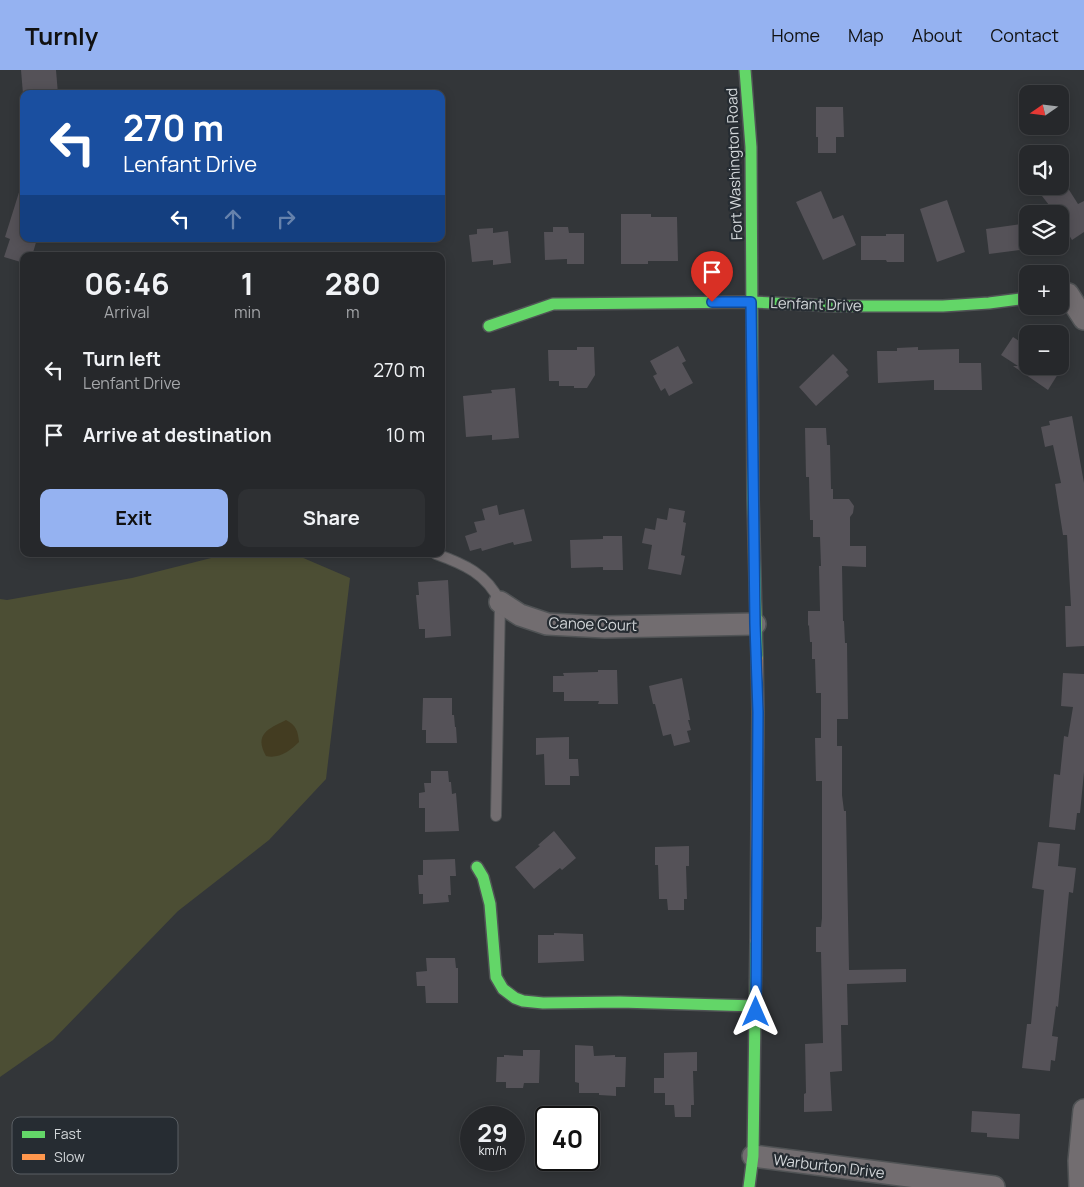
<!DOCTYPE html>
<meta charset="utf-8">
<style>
body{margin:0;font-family:Manrope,sans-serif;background:#2e3033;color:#f1f3f6;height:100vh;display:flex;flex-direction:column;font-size:19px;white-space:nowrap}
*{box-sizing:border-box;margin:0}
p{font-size:16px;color:#a4a6a9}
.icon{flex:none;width:28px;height:28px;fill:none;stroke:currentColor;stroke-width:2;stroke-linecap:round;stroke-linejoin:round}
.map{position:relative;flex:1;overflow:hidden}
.details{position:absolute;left:20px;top:182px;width:425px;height:305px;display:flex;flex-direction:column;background:#26282b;border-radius:10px;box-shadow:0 2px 12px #0003,0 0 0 1px #424447}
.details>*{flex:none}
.guide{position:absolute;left:20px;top:20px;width:425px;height:152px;border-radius:10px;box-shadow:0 2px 12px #0003,0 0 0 1px #424447;background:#1a4fa0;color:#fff;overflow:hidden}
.needle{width:32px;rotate:256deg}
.controls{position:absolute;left:1019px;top:15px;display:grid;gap:10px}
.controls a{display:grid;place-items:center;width:50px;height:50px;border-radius:10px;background:#26282b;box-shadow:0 2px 12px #0003,0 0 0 1px #424447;font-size:25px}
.speed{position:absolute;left:460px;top:1036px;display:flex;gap:10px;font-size:25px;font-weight:700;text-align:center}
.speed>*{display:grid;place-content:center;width:65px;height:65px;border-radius:50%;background:#26282b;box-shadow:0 2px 12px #0003,0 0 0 1px #424447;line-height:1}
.speed small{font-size:12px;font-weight:400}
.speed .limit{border:2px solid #111;border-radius:8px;background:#fff;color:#111}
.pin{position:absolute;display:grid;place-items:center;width:42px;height:42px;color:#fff;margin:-51px -21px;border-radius:50% 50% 50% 0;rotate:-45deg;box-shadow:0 0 5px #0007}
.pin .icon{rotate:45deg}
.me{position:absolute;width:55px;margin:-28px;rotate:0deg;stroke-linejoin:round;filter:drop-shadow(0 0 4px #0008)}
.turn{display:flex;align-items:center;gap:18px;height:105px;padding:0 20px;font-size:22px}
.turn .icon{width:65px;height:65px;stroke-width:2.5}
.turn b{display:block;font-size:35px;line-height:42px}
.lanes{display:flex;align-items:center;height:48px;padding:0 20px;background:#0003;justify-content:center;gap:25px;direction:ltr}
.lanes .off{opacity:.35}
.eta{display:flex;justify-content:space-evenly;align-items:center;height:85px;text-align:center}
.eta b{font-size:30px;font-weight:700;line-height:35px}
.button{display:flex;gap:10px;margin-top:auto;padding:10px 20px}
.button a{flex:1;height:58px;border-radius:10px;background:#95b2f1;color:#111;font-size:20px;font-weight:700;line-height:58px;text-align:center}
.button a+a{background:#2e3033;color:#f1f3f6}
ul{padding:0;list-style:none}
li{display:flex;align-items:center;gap:15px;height:65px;padding:0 20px}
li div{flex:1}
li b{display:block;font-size:19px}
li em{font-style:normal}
header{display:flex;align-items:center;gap:30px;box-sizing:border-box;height:70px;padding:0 25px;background:#95b2f1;color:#111}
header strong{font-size:24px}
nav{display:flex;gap:28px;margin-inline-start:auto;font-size:18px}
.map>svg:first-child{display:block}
.green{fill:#4c4e34}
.sand{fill:#433c21}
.building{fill:#555258}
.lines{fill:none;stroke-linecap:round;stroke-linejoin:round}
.lane-casing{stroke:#505355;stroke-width:12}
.street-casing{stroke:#505355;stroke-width:24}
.fast-casing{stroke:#505355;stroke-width:14}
.slow-casing{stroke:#505355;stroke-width:14}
.lane{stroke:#726d70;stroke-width:10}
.street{stroke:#726d70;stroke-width:21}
.fast{stroke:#63d668;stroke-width:11}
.slow{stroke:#ff974d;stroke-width:11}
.route-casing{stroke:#114b97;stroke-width:12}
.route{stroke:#1a73e8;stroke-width:9}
.labels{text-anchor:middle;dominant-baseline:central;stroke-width:4.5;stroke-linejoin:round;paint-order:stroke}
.street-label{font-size:15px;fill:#d2d6d9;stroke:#262c32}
.key{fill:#262c32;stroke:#5a5f64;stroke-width:1}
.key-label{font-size:14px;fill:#d2d6d9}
</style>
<header>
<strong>Turnly</strong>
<nav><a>Home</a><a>Map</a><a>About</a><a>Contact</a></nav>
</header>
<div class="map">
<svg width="1084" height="1117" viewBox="0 0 1084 1117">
<rect width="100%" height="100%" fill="#333639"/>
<polygon class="green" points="227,484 294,484 350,508 326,709 269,770 178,841 53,970 0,1007 0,529 7,530 132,508"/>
<path class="sand" d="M286,650c10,5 12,11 13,22 -9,9 -20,17 -33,14 -12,-22 2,-27 20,-36z"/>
<g class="building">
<polygon points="21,0 56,0 58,24 23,24"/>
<polygon points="816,37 843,37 844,67 836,67 836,83 818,83 818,67 816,67"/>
<polygon points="1064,112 1078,134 1084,131 1084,162 1072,170 1060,150 1060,144 1056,144 1042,126 1057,116 1060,116"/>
<polygon points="21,116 24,117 24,169 37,169 32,186 24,186 24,193 4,187 10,169 5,167"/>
<polygon points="821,121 833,149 843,145 856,175 823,190 796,132"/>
<polygon points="947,130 965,182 937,192 920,139"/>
<polygon points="621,144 651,144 651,147 677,147 678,191 648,191 648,194 621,194"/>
<polygon points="1028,153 1028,179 989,184 986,159"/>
<polygon points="553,157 568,157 569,163 584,163 584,194 567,194 567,189 545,190 544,162 553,162"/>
<polygon points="493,158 493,163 508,161 511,193 493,195 493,190 472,192 469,165 477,164 477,159"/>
<polygon points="886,164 904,164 904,192 887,192 886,190 861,190 861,166 886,166"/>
<polygon points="1013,267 1028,277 1028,296 1063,296 1048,320 1013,296 1018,296 1001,285"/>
<polygon points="678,276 686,291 682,293 693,313 669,326 665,318 661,321 653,306 657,304 650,291"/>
<polygon points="577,277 594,277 595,305 587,318 574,318 574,316 559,316 559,311 549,311 548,280 577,280"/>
<polygon points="918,277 918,280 959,279 959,293 981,293 982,320 934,320 934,310 878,313 877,281 897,281 897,278"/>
<polygon points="833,284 848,300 846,302 849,306 816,336 799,317"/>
<polygon points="515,318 519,368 492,370 492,365 466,367 463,326 492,323 491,320"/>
<polygon points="1072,346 1084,413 1084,576 1066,577 1065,536 1071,536 1067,465 1063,465 1055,414 1061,413 1053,375 1045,377 1041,357 1050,355 1049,351"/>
<polygon points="805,358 826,358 827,375 830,375 831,419 833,419 833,429 849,429 854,436 853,443 850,447 850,476 866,476 866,497 842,496 843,551 844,551 845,573 847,573 848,649 837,649 837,676 842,676 842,725 844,741 846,741 849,900 906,899 906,912 847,914 848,955 841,955 842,1001 830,1002 832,1041 804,1042 804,1024 806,1023 805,974 823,973 821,882 816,882 816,857 821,857 822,848 822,711 816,711 815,668 821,668 821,623 816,623 815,589 812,589 812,572 810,572 809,555 808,556 808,541 820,541 819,496 821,496 820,467 813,467 813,450 810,450 809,407 806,407"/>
<polygon points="497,435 499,445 524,439 532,471 514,475 513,472 482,481 481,478 470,481 465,466 477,462 474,452 485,450 482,439"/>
<polygon points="669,438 685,441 683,452 686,453 681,485 685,486 681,505 648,499 652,475 642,473 645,458 655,460 657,448 667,450"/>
<polygon points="603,466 622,466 623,500 603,500 603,497 571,498 570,470 603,469"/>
<polygon points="448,510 451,566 425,568 425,559 419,559 416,525 419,525 418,512"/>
<polygon points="598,600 617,600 618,634 598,634 599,631 564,631 564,622 553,622 553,606 564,606 563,603 598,602"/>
<polygon points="1063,603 1084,604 1084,702 1080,743 1077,743 1075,760 1049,757 1054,704 1060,705 1064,666 1068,667 1073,637 1061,636"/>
<polygon points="682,608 690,650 688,650 691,660 687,661 690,672 674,676 671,664 663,666 655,634 653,634 649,616"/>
<polygon points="423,628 452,628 452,645 454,645 455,657 456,657 457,673 426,673 426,660 422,660"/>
<polygon points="569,667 569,689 578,689 579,706 570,706 570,715 545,715 544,684 536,685 536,668"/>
<polygon points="431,701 448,701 449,712 451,712 452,724 456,723 459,761 425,762 425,738 419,738 419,723 425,722 424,713 431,713"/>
<polygon points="554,761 576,788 562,800 560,798 534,819 515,797 540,776 538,775"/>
<polygon points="1038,772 1060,774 1058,796 1076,798 1073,823 1069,822 1058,937 1056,936 1052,966 1058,967 1055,991 1051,990 1050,1001 1022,998 1027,954 1031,954 1044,820 1032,818"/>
<polygon points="689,776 689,796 686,796 687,829 684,829 684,840 668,840 667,829 659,829 658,795 655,795 655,777"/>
<polygon points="455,789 456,806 450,806 451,825 448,825 449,832 423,834 423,824 419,824 418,805 423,805 423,790"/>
<polygon points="554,863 583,864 584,891 538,893 538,865 554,865"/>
<polygon points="426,888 455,888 456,898 458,898 458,933 426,933 425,916 417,916 416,902 427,901"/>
<polygon points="575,975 593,976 594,986 615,985 615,987 626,987 625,1017 616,1017 616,1026 599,1025 599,1023 579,1023 579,1013 575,1012"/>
<polygon points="523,980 540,980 539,1013 524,1013 523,1018 506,1018 506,1012 496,1012 497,987 504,987 504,985 523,986"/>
<polygon points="697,982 697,1001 693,1001 694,1035 691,1035 691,1047 675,1047 674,1035 665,1035 665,1023 654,1023 654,1008 664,1008 664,983"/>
<polygon points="972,1041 1020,1044 1019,1069 987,1067 987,1063 971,1062"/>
</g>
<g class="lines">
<defs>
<path id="lane" d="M436,484c28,10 51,20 64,48l-4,214"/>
<g id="street">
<polyline points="1068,224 1084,249"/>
<polyline points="500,532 520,545 547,554 605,557 755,554"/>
<polyline points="753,1086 994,1117"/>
<polyline points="1080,1117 1079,1091 1084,1040"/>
</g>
<g id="fast">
<polyline points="745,0 751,77 753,429 757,588"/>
<polyline points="489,256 553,234 751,232 836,236 943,236 989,233 1028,228"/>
<polyline points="477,797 483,807 490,834 496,907 503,919 515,928 523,931 543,933 620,932 756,936"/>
<polyline points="749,1117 753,1086 756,871"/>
</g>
<polyline id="slow" points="756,871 758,642 757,588"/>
</defs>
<use href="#lane" class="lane-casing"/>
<use href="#street" class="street-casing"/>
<use href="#fast" class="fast-casing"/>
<use href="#slow" class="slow-casing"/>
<use href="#lane" class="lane"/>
<use href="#street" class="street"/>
<use href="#fast" class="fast"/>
<use href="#slow" class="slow"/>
</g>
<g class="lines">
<defs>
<polyline id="route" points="712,232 751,232 755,554 758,642 756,942"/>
</defs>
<use href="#route" class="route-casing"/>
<use href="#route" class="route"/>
</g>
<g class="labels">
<g class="street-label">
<text transform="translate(734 94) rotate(-92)">Fort Washington Road</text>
<text transform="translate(816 234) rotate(2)">Lenfant Drive</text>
<text transform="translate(593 554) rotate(2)">Canoe Court</text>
<text transform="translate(829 1096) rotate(7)">Warburton Drive</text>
</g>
</g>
<rect x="12" y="1047" width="166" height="57" rx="8" class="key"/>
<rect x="22" y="1061" width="23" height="7" fill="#63d668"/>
<rect x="22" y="1084" width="23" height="6" fill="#ff974d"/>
<g class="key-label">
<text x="54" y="1069">Fast</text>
<text x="54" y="1092">Slow</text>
</g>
</svg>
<div class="controls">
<a><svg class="needle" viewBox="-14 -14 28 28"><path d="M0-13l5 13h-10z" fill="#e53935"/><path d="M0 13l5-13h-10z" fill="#a4a6a9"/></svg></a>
<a><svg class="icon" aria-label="sound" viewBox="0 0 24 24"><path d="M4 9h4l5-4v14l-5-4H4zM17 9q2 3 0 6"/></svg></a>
<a><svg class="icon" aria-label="layers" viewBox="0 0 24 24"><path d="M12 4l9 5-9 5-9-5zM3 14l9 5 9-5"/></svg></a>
<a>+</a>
<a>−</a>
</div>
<div class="speed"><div>29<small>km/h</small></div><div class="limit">40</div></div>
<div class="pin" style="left:712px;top:232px;background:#d93025"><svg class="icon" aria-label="arrive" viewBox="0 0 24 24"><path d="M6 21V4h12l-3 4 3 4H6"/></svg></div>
<svg class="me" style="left:756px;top:942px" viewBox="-20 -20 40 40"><path d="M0-17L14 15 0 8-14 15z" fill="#1a73e8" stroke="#fff" stroke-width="4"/></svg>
<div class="guide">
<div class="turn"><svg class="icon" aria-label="left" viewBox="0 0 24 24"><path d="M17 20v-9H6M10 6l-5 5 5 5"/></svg><div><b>270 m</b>Lenfant Drive</div></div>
<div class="lanes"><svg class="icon" aria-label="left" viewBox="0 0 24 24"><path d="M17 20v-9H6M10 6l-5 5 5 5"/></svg><svg class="icon off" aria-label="ahead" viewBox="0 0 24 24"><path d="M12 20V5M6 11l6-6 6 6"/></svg><svg class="icon off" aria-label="right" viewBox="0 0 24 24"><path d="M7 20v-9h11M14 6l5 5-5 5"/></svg></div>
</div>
<section class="details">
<div class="eta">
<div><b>06:46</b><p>Arrival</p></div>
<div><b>1</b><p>min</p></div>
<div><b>280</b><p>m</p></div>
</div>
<ul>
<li><svg class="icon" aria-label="left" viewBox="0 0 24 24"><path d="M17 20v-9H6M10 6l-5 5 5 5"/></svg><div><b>Turn left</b><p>Lenfant Drive</p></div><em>270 m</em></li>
<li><svg class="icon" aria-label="arrive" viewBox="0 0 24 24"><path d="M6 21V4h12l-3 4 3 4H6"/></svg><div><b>Arrive at destination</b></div><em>10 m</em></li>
</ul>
<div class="button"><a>Exit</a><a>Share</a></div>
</section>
</div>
